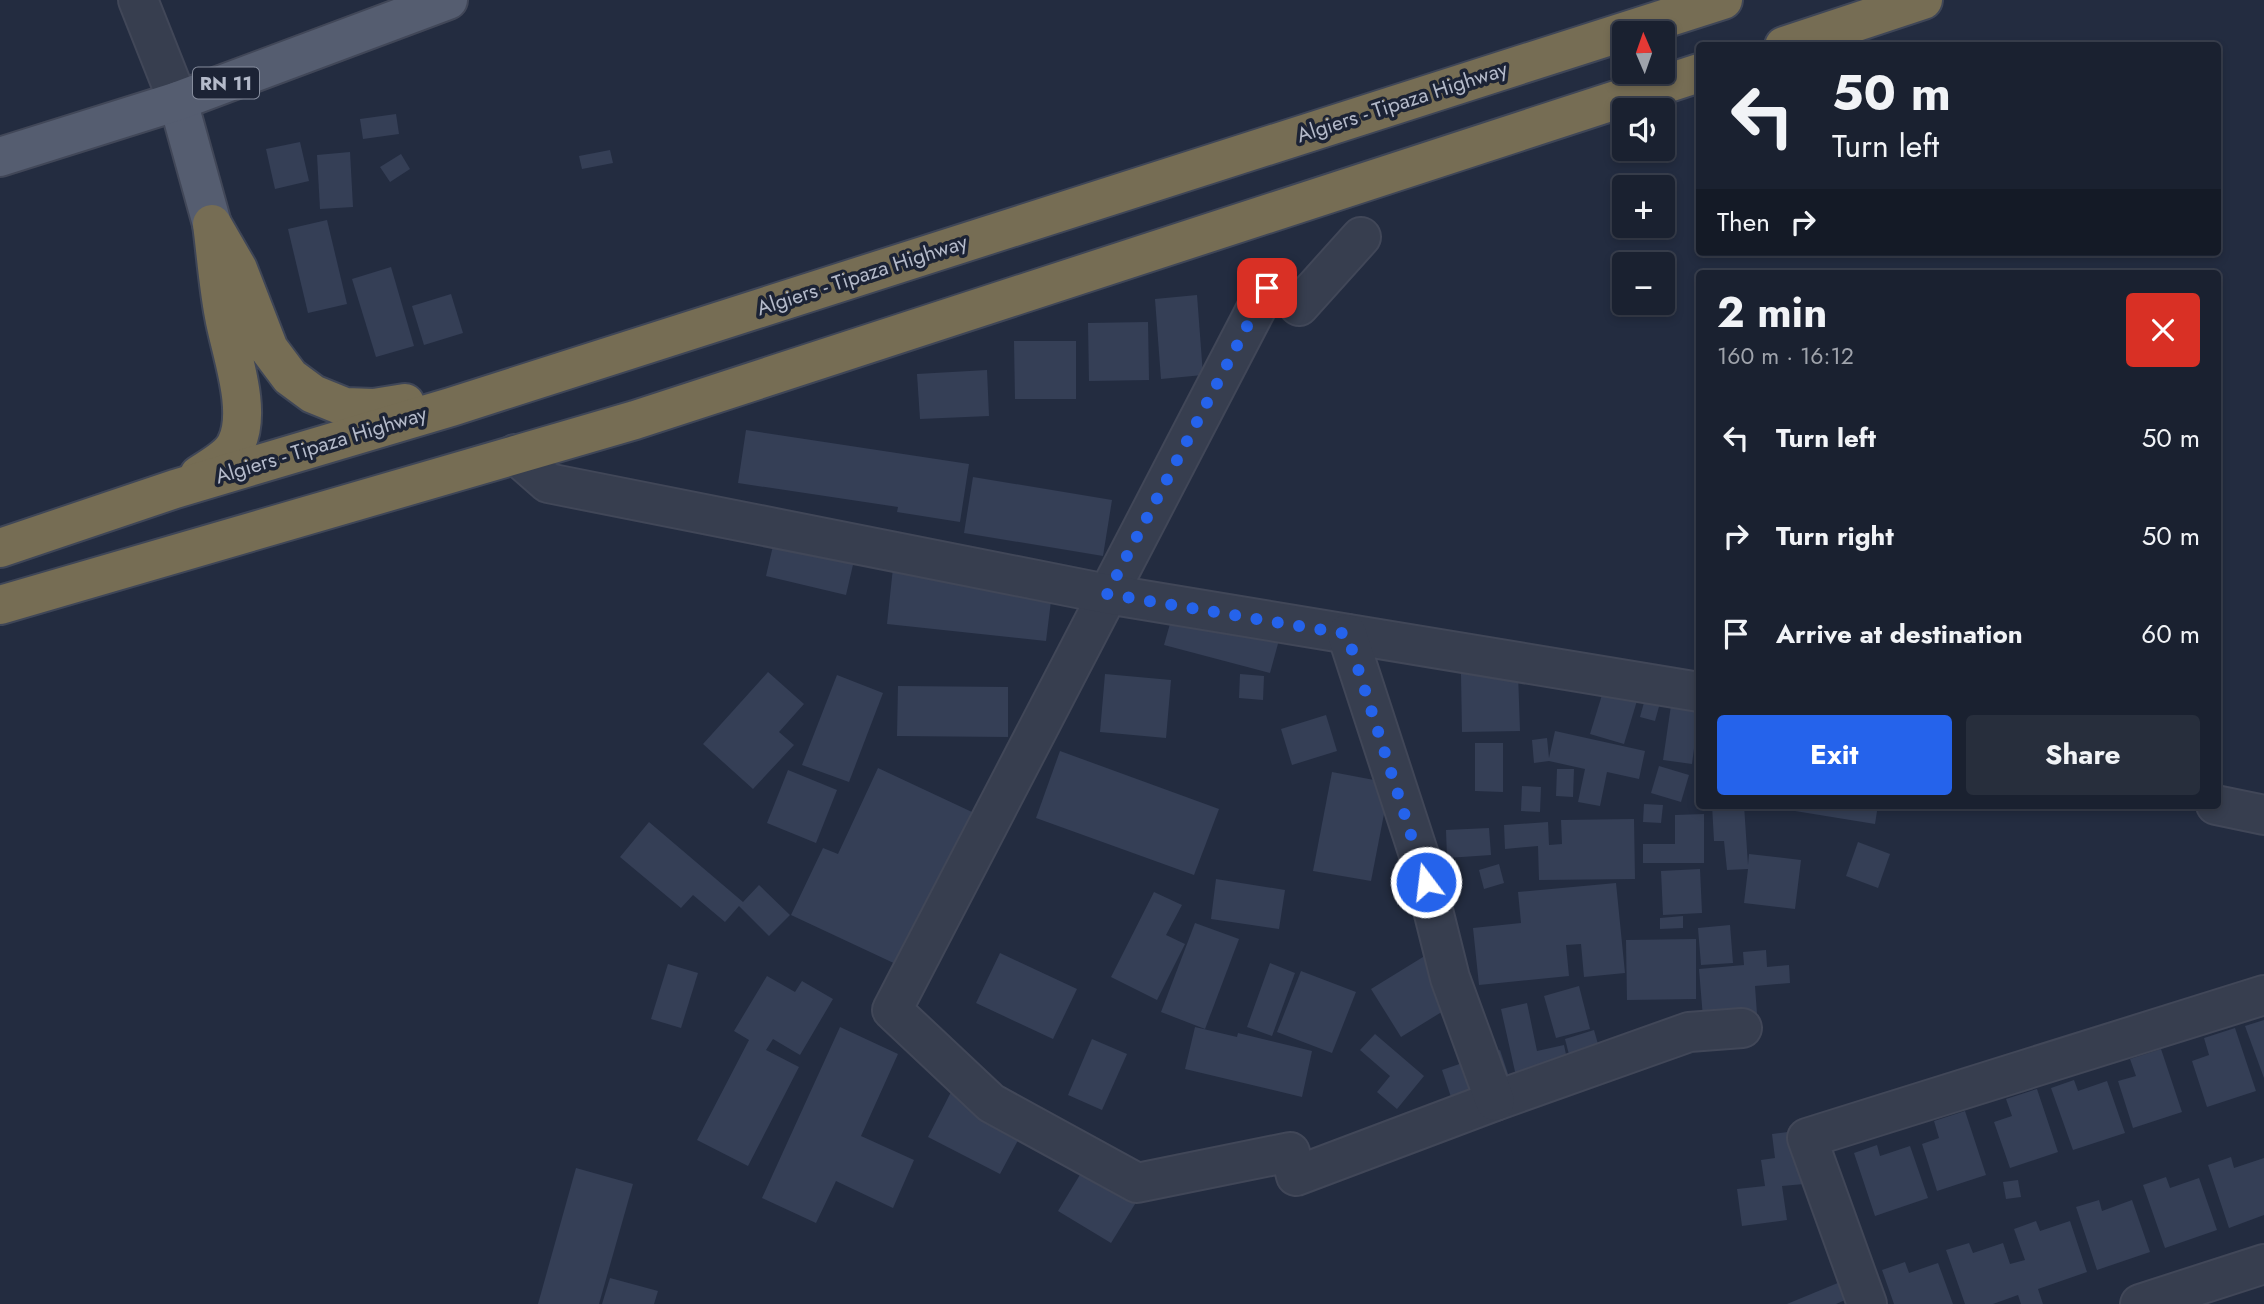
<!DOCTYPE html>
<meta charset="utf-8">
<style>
body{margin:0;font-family:Jost,sans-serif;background:#272e3c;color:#f1f3f6;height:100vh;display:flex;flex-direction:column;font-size:26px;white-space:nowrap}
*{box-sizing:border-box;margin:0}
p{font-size:23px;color:#9fa3ab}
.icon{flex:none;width:38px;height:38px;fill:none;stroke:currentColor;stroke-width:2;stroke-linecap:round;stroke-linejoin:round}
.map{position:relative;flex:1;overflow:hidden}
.details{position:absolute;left:1696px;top:270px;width:525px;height:539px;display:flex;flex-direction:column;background:#1a2130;border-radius:7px;box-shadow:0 4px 10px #0003,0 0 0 2px #383e4c}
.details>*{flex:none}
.banner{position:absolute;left:1696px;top:42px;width:525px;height:214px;border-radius:7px;box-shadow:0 4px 10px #0003,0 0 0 2px #383e4c;background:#1a2130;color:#f1f3f6;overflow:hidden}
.needle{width:46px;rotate:358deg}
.controls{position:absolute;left:1612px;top:21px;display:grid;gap:14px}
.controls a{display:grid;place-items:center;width:63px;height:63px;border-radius:7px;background:#1a2130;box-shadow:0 4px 10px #0003,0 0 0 2px #383e4c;font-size:35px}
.pin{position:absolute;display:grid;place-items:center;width:60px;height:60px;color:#fff;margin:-30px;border-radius:14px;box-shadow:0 4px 10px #0006}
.me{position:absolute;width:77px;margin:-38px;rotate:345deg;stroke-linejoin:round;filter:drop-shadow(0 0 5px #0008)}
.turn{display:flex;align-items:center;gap:24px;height:147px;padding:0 21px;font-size:32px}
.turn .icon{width:91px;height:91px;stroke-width:2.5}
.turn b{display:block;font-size:49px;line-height:60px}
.then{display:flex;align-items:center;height:66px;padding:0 21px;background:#0003;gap:14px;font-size:26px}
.round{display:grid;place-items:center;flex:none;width:74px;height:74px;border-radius:7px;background:#272e3c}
.summary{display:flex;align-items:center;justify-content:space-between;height:119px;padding:0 21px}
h1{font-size:42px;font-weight:700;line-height:52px}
.primary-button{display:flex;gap:14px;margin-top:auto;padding:14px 21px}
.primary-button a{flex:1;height:80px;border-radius:7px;background:#2563eb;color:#fff;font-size:28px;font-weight:700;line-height:80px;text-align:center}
.primary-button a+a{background:#272e3c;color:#f1f3f6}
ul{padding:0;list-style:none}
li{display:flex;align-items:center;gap:21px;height:98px;padding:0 21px}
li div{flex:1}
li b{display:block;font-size:26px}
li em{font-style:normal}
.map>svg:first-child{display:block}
.building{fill:#353f56}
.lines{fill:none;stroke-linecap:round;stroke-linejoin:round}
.minor-casing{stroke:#414758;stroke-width:42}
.major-casing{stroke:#414758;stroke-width:42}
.highway-casing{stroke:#3f4657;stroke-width:42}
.minor{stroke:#373e4f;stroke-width:38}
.major{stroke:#555d70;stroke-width:38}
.highway{stroke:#766d54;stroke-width:38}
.route{stroke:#2563eb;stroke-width:12;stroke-dasharray:0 21.6}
.labels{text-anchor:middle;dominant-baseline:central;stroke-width:7;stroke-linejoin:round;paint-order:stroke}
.shield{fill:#1c2335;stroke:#868d9d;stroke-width:2}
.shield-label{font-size:19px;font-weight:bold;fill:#b4baca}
.street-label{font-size:21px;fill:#b4baca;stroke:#1c2335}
</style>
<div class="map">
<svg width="2264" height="1304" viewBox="0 0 2264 1304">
<rect width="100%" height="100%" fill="#232c40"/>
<g class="building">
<polygon points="396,114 399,134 363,139 360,119"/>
<polygon points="300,142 309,181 275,189 266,149"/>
<polygon points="610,150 613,163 582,169 579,156"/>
<polygon points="350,152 353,207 320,209 317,155"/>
<polygon points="401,154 410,169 390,182 380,167"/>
<polygon points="327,220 347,304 308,313 288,229"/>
<polygon points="391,267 414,346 376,357 352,279"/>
<polygon points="451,294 463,333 424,345 412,306"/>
<polygon points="1197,295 1203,375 1161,379 1155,299"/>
<polygon points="1148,322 1149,380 1089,381 1088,323"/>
<polygon points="1014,341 1076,341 1076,399 1015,399"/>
<polygon points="987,370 989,416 920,419 917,374"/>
<polygon points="746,430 969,464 960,522 897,512 898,507 738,483"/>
<polygon points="973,477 1112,500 1103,556 964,533"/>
<polygon points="775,537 855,556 846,595 766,576"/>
<polygon points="893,568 1053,585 1046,641 887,624"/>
<polygon points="1173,613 1279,640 1270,673 1164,645"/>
<polygon points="768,672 804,704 779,732 794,745 753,789 703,744"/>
<polygon points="1518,673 1520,731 1462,732 1461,674"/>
<polygon points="1105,674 1171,680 1166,738 1100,732"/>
<polygon points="1240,674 1264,676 1263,700 1239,698"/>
<polygon points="837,675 883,693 849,782 802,765"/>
<polygon points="1605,685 1639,694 1624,744 1590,734"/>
<polygon points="1674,685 1699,710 1692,764 1663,760"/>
<polygon points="898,686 1008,687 1008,737 897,736"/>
<polygon points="1648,688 1663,692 1655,721 1640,717"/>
<polygon points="1326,715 1337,751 1292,765 1281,729"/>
<polygon points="1555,731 1645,751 1639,779 1607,772 1600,806 1578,802 1585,769 1549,761 1534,763 1532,740 1547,738 1549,758"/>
<polygon points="1475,743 1503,743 1503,792 1475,791"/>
<polygon points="1060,751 1219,809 1194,875 1036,818"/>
<polygon points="1659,766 1689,775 1681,802 1651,793"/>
<polygon points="878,768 972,812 900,966 791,915 823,848 838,854"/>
<polygon points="1557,769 1574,769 1573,797 1556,796"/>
<polygon points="788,770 837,790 816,843 767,823"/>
<polygon points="1332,772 1390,783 1371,881 1313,871"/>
<polygon points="1522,786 1541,787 1540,812 1521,811"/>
<polygon points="1644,804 1663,805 1661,823 1643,822"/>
<polygon points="1712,805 1744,805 1748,865 1749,854 1801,860 1795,909 1744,903 1748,869 1727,870 1724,841 1714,841"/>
<polygon points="1758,805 1878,805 1875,824"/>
<polygon points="1704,814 1704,863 1643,863 1643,844 1675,844 1675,815"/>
<polygon points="1634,819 1635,879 1539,880 1538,846 1505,849 1504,825 1548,822 1549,845 1562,844 1561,820"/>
<polygon points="649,822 743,902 759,885 790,915 769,936 739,906 725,922 693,895 681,908 620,857"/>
<polygon points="1489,828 1491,855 1447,858 1446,830"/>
<polygon points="1858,842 1890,854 1878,888 1846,876"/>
<polygon points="1499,864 1504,883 1484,889 1479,870"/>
<polygon points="1700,869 1702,913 1663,915 1661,871"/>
<polygon points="1216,879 1285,890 1279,929 1211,919"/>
<polygon points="1616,883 1625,973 1584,977 1581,944 1566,945 1569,976 1479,985 1473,928 1521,923 1518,892"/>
<polygon points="1154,892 1182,905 1166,935 1185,944 1157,1000 1111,977"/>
<polygon points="1683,916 1683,928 1660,929 1660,918"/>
<polygon points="1195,923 1239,939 1205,1029 1161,1012"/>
<polygon points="1730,925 1733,963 1701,965 1698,928"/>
<polygon points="1696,939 1696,999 1627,1000 1626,940"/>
<polygon points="1436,949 1466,997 1401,1037 1371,989"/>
<polygon points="1766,950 1767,967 1789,965 1790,983 1755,986 1757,1014 1703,1018 1699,969 1744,965 1743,952"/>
<polygon points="1000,953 1077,989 1053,1039 976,1003"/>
<polygon points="1270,963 1295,973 1272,1036 1247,1027"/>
<polygon points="668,964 698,973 681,1028 651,1019"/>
<polygon points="1301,971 1356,992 1332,1053 1277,1032"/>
<polygon points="767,976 795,992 802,981 833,999 800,1055 773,1039 766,1050 799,1067 748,1166 697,1140 749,1040 734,1031"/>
<polygon points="1579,986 1590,1029 1556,1038 1544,996"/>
<polygon points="1527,1003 1537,1051 1564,1045 1570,1073 1518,1085 1501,1009"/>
<polygon points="2264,1020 2264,1078 2245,1026"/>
<polygon points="840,1027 898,1054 861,1136 914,1160 893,1208 836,1181 816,1223 762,1198"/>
<polygon points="1195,1027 1237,1037 1238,1033 1312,1051 1302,1097 1185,1069"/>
<polygon points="2235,1028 2256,1091 2207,1107 2192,1061 2209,1055 2204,1038"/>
<polygon points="1594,1030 1603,1062 1573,1070 1565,1039"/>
<polygon points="1375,1034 1424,1076 1397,1109 1377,1092 1390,1076 1360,1050"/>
<polygon points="1092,1039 1127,1054 1102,1110 1068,1095"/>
<polygon points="2161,1049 2182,1112 2133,1128 2118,1081 2136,1076 2130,1059"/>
<polygon points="1500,1050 1516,1098 1458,1118 1442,1070"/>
<polygon points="2074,1080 2078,1091 2107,1081 2125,1133 2073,1150 2051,1088"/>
<polygon points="2037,1089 2058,1152 2010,1168 1994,1122 2012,1116 2006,1099"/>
<polygon points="951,1092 1024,1129 1000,1174 928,1137"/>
<polygon points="1965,1111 1986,1175 1937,1191 1922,1144 1939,1138 1934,1121"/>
<polygon points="1796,1131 1804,1184 1782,1186 1787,1220 1742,1226 1737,1189 1765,1186 1761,1160 1775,1158 1772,1134"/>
<polygon points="1877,1145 1880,1156 1910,1146 1928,1198 1875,1216 1854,1153"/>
<polygon points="1095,1150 1148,1183 1111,1243 1058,1211"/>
<polygon points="2231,1157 2234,1168 2264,1158 2264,1215 2229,1228 2208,1165"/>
<polygon points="576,1168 633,1184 599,1304 538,1304"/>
<polygon points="2166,1177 2170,1188 2199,1178 2217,1230 2165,1248 2143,1185"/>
<polygon points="2018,1180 2021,1197 2006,1199 2003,1182"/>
<polygon points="2099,1200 2102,1211 2132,1200 2150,1252 2097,1270 2076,1207"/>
<polygon points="2036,1221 2040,1231 2070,1221 2087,1272 2038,1289 2043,1304 2021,1304 2018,1295 1993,1304 1965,1304 1946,1250 1969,1243 1973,1253 2003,1243 2010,1264 2025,1260 2014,1229"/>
<polygon points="1905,1262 1909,1273 1938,1263 1953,1304 1894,1304 1882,1270"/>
<polygon points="610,1278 658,1291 654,1304 602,1304"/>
<polygon points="1845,1280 1852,1297 1836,1304 1787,1304"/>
</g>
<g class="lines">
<defs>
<g id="minor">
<polyline points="138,0 178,101"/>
<polyline points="1267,288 892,1010 991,1103 1137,1183 1290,1152 1296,1176 1495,1101 1689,1032 1742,1028"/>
<polyline points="1299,306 1361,237"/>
<polyline points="515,454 548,483 1107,594 1699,692"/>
<polyline points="1347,634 1420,858 1450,978 1495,1101"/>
<polyline points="2216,805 2264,815"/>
<polyline points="1867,1304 1807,1138 2264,995"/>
<polyline points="2140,1304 2264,1264"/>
</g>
<g id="major">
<polyline points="178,101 212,224"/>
<polyline points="0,157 178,101 448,0"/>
</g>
<g id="highway">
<polyline points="1784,46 1923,0"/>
<path d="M199,475c12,-8 31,-18 37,-31 17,-34 -6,-93 -12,-128 -6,-31 -8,-62 -12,-92l26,45 31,80 21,28 23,17 32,13 29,1 31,-5"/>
<polyline points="0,548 175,489 451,407 1723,0"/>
<polyline points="0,605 635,420 1699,73"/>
</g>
</defs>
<use href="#minor" class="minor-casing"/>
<use href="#major" class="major-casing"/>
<use href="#highway" class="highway-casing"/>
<use href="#minor" class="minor"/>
<use href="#major" class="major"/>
<use href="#highway" class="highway"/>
</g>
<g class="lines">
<polyline class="route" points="1267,288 1107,594 1347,634 1426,882"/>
</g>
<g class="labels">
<rect class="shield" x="193" y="67.5" width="66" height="31" rx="5"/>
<g class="shield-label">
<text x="226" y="83">RN 11</text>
</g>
<g class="street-label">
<text transform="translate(1402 102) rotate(-18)">Algiers - Tipaza Highway</text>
<text transform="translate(862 275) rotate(-18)">Algiers - Tipaza Highway</text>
<text transform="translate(321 445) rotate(-17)">Algiers - Tipaza Highway</text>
</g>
</g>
</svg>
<div class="controls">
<a><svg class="needle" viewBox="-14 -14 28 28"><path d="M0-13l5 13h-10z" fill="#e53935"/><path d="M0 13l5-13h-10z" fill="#9fa3ab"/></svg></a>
<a><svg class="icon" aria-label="sound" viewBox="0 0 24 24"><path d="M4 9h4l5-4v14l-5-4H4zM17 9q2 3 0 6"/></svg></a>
<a>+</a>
<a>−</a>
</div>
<div class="pin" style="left:1267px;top:288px;background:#d93025"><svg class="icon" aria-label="arrive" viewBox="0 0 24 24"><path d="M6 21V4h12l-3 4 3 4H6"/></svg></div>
<svg class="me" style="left:1426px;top:882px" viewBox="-20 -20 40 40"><circle r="17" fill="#2563eb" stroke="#fff" stroke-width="3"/><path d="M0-11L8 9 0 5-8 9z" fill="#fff"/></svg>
<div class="banner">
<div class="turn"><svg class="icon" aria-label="left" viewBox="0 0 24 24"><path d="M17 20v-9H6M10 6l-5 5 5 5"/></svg><div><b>50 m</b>Turn left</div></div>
<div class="then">Then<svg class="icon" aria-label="right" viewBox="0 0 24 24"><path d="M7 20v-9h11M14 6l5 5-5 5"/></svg></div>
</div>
<section class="details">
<div class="summary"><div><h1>2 min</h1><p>160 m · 16:12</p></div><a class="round" style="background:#d93025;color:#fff"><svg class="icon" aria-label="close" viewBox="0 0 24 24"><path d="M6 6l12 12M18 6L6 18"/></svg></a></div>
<ul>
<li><svg class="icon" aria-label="left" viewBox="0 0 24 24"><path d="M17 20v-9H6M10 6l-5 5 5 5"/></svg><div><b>Turn left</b></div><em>50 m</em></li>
<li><svg class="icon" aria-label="right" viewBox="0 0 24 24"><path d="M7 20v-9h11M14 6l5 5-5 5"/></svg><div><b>Turn right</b></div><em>50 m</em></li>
<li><svg class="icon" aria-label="arrive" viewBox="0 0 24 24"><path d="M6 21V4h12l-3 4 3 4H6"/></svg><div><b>Arrive at destination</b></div><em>60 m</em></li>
</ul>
<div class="primary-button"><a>Exit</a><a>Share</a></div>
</section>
</div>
